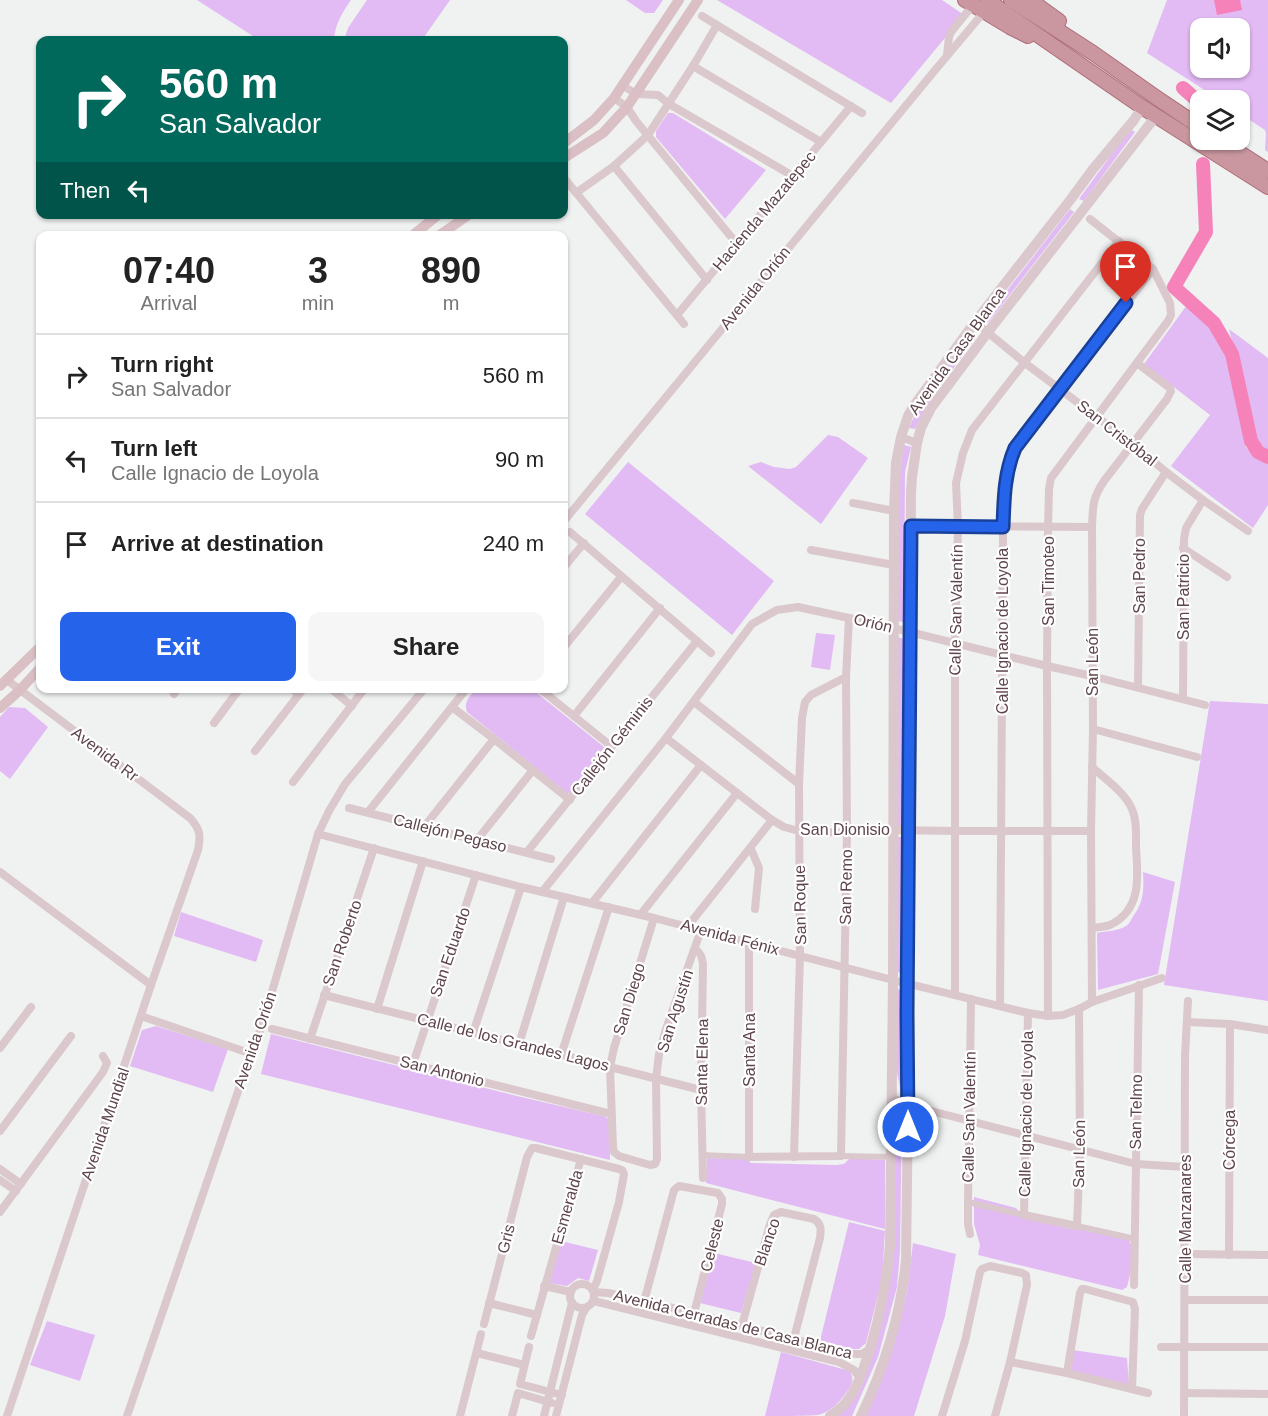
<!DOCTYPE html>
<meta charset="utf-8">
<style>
body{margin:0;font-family:Helvetica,sans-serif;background:#f6f6f6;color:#222;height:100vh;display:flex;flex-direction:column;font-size:22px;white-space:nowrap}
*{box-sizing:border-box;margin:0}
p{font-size:20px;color:#767676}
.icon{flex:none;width:33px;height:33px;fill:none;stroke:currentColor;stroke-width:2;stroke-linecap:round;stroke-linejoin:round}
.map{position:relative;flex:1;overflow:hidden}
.sheet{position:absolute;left:36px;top:231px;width:532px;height:462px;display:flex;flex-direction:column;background:#fff;border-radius:12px;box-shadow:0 2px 4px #0004}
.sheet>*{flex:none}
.guide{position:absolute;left:36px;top:36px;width:532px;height:183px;border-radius:12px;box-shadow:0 2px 4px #0004;background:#00695c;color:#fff;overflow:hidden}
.fabs{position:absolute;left:1190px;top:18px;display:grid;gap:12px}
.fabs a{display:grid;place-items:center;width:60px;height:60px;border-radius:12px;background:#fff;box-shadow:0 2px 4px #0004;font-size:30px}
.pin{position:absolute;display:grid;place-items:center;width:51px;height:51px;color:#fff;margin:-62px -26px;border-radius:50% 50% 50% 0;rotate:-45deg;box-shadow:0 0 6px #0007}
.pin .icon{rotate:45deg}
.me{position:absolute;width:66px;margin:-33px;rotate:0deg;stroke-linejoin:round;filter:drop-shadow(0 0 4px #0008)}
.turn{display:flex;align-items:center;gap:21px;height:126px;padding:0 24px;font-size:27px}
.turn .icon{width:78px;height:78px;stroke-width:2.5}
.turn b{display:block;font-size:42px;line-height:51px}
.then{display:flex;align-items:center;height:57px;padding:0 24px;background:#0003;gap:12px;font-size:22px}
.eta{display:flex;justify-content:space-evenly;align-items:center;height:102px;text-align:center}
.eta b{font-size:36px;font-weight:700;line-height:42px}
.cta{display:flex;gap:12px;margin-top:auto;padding:12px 24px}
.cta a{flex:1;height:69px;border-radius:12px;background:#2563eb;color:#fff;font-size:24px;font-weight:700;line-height:69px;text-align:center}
.cta a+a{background:#f6f6f6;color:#222}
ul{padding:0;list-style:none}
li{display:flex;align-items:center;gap:18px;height:84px;padding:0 24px;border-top:2px solid #e0e0e0}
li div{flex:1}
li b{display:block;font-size:22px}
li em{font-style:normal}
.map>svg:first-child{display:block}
.green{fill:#e2baf4;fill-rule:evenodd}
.water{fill:#f582b9}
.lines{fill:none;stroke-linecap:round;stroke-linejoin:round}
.river{stroke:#f582b9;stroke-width:14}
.trunk-casing{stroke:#af6d78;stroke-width:16}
.pedestrian{stroke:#dbc8cc;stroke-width:6}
.minor{stroke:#dbc8cc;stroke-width:8}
.tertiary{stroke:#dbc8cc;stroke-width:10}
.secondary{stroke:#dac0c5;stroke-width:10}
.trunk{stroke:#ca97a0;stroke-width:14}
.route-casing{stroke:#184099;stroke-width:15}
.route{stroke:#2563eb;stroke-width:10}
.labels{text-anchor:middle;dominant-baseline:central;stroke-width:4.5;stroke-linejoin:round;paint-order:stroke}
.street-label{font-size:16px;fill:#5f454b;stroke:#fff}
</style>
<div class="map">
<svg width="1268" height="1416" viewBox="0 0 1268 1416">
<rect width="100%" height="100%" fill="#eff2f0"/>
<g class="green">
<path d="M197,0h154c-9,13 -16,24 -17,40h-75z"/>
<polygon points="367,0 450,0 422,40 344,40 348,28"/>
<polygon points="626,0 663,0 654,13 645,13"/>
<polygon points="717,0 942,0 964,15 891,103"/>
<path d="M1167,0h101v152l-3,-2 1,-16 -1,-4 -26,-17v-13h-19l-73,-47zM1200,28h39v40h-39z"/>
<polygon points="668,113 673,113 766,170 725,219 656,137 656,131"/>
<polygon points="1130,129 1135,132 1084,201 1079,199"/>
<polygon points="1070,209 1074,212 988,323 985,319"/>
<polygon points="1187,305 1208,323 1230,360 1246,448 1268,464 1268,505 1253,528 1171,466 1210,415 1144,364"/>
<polygon points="1229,329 1268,358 1268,450 1256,442"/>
<polygon points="973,333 977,336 930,400 915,429 909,428 920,403"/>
<polygon points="828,435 838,437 868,458 821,524 748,466 761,462 774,467 790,469 796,467"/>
<polygon points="904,445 911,447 905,472 904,622 897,621 898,482"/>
<polygon points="628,462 774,581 732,635 585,514"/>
<polygon points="816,633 835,635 830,670 811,667"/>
<polygon points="897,637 905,639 903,826 896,826"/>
<path d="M476,689h56l72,58 1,4 -35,42h-3l-100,-81c-4,-10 3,-16 9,-23z"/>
<polygon points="1210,701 1268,704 1268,1001 1164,985"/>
<polygon points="9,707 25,708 48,727 10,779 0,771 0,717"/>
<polygon points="897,837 903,837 903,973 896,972"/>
<path d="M1143,872l32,10 -17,92 -60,16 -1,-57c9,-2 21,-2 29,-7 3,-2 4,-4 6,-8 12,-16 12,-27 11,-46z"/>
<polygon points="181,912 263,940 256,962 174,936"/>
<polygon points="896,989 902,990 902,1096 896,1068"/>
<polygon points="156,1026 228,1049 213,1092 130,1066 142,1030"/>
<polygon points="271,1034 517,1096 603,1116 609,1119 610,1160 261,1074"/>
<polygon points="896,1107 902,1109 900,1251 897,1287 878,1357 852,1416 837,1416 845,1410 890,1279"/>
<polygon points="707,1158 747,1159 751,1163 836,1165 844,1164 850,1158 885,1160 885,1229 706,1183"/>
<path d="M974,1197l42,11 8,10 47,11 9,-5 46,10c11,18 6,33 1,53l-5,3 -144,-35 2,-10 -6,-21z"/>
<polygon points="849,1222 885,1231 882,1279 866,1343 859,1349 853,1349 820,1341"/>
<polygon points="561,1241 598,1250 589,1281 578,1278 567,1286 549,1283"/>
<polygon points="913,1243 956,1254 945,1316 914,1416 866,1416 898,1327 907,1292"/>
<polygon points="714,1253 756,1263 741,1313 700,1303"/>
<polygon points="47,1321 95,1335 80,1381 30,1365"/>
<polygon points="1073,1350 1127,1358 1129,1386 1069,1372"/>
<path d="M781,1352l69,19c4,9 3,13 -3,21 -8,10 -16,20 -29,23 -10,1 -40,1 -53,1z"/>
</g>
<polygon class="water" points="1214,0 1240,0 1242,10 1217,15"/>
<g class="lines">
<g class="river">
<polyline points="1183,88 1200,103"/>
<polyline points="1203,164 1206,232 1174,287 1214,323 1232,354 1251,441 1258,452 1268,457"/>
</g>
<defs>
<g id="trunk">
<polyline points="965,0 1010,27 1028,36"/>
<polyline points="987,0 1142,107 1268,187"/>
<polyline points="1011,0 1093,53 1157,98 1200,127"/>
<polyline points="1030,0 1059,21"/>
<polyline points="1220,140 1268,171"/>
</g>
</defs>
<use href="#trunk" class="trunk-casing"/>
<g class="pedestrian">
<polyline points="702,1155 749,1157"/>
<polyline points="841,1156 892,1157"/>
<polyline points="968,1202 1024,1215"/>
<polyline points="1077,1226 1135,1239"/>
</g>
<g class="minor">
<polyline points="702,16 862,113"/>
<polyline points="947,55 949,37 951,32 973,5"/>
<polyline points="693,66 821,142"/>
<polyline points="622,85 636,94 658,95 669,104 793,176"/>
<polyline points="614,98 627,107 636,121 737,244"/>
<polyline points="614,166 707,280"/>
<polyline points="564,178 684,324"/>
<polyline points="576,193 614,166 648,135 693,66 717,25"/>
<polyline points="677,315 851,106"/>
<polyline points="975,322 1025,363 1133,444 1166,472 1203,500 1248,531"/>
<polyline points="901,437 917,443"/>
<polyline points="853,503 894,511"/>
<polyline points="564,521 936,69 984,12"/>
<polyline points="911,526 1092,527"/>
<polyline points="570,532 711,653"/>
<polyline points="1183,548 1227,577"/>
<polyline points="811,550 894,565"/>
<polyline points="564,567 584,543"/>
<polyline points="564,647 621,577"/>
<polyline points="1138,687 1140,515 1142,509 1166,472"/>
<polyline points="291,688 299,694"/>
<polyline points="330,688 352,706"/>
<polyline points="539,688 611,746"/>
<polyline points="174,694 178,688"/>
<polyline points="1183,698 1184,539 1186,528 1203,500"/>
<polyline points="694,702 799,784"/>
<polyline points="452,707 494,739 570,800"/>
<polyline points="574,716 660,608"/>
<polyline points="214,723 240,688"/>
<polyline points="1093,729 1197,757"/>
<polyline points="666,738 772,820 784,827 799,831 847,833 892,830 955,831 1091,831"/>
<polyline points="255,751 304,688"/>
<polyline points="293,782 365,688"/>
<polyline points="349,808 551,859"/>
<polyline points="368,812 467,688"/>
<polyline points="424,827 494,739"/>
<polyline points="318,834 521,887 654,918 893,980 1028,1013 1048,1016 1063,1015 1079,1009 1092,1002 1162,978"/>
<polyline points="477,840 533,770"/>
<polyline points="751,849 759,868 755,909"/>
<polyline points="527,852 697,641"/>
<polyline points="0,872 151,985"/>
<polyline points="542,892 666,738 752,624 777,610 798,607 849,618 910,632 1047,666 1092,676 1205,705"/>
<polyline points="592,903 701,765"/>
<polyline points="641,914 737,793"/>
<polyline points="654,918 614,1048 610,1067 613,1147 614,1152 619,1156 650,1165 655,1164 657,1159 656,1079 659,1054 666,1029 701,930"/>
<polyline points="688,926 772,820"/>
<path d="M1092,928c6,-1 13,-1 18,-3 32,-15 28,-49 26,-77 0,-14 1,-29 -5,-41 -8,-16 -26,-28 -39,-40"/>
<polyline points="749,943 749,1157 841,1156 847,833 846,677 849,618"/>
<path d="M695,949c6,4 7,8 8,15l-2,126 2,88"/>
<polyline points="324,995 701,1090"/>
<polyline points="955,995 955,644 958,527 956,483 963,453 972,430 1119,241"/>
<path d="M1092,1002l-1,-171 2,-102 -1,-202c1,-21 0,-28 12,-46l63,-82 4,-8 -1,-3 -33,-25"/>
<path d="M1000,1006l3,-479c1,-27 1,-53 12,-79l138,-179"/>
<polyline points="377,1009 423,861"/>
<polyline points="1028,1013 1024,1215 1077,1226 1080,1149 1079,1009"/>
<polyline points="141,1016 252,1054"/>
<polyline points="1048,1016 1047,666 1048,528 1049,489 1051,478 1168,321 1171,315 1170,303 1153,269 1090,219"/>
<polyline points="1187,1022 1230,1024 1268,1030"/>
<polyline points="272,1029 611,1114"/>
<polyline points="473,1033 521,887"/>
<polyline points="310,1039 374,848"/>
<polyline points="519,1044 564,897"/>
<polyline points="0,1048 31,1007"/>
<polyline points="561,1055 609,907"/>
<polyline points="413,1064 476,875"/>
<polyline points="892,1098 908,1105 1136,1164 1185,1167"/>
<polyline points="0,1131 71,1036"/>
<polyline points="794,1157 800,956 799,784 802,718 805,702 811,695 846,677"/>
<polyline points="0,1169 21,1184"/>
<polyline points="0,1180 16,1191"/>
<polyline points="0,1212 103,1072 107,1063 103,1056"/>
<polyline points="970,1234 968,1224 968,1202 971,999"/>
<polyline points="1185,1254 1268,1255"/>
<polyline points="1229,1255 1230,1024"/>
<circle cx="582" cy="1296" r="12"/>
<polyline points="1134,1285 1139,985"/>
<polyline points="544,1286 571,1292"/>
<polyline points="594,1292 608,1293 694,1313 851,1354 862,1354 870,1349"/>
<polyline points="1185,1300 1268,1300"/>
<polyline points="594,1301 839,1362 854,1370 860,1378"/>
<polyline points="644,1302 674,1190 679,1186 718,1193 722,1199 722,1204 691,1325"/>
<polyline points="489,1303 537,1315"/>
<polyline points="484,1324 527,1157 532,1148 536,1148 619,1169 622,1170 624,1174 619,1202 597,1281 593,1290"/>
<path d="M742,1325l28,-101 4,-9 7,-3 33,7c8,5 7,11 6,19l-26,100"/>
<polyline points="531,1336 581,1159"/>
<polyline points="529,1347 520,1384 562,1395"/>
<polyline points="1161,1347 1268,1347"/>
<polyline points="477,1353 524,1365"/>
<polyline points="1010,1362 1067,1373 1148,1393"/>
<polyline points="1067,1373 1080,1293 1082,1289 1085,1289 1133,1302 1135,1309 1132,1389"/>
<polyline points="1184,1393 1268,1394"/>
<path d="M7,1416l144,-431 47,-135c3,-15 2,-21 -8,-32l-183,-138"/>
<polyline points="127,1416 246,1068 262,1026 318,834 329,811 345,784 425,688"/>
<polyline points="460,1416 481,1334"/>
<polyline points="512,1416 518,1393 552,1403"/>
<polyline points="544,1416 572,1303"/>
<polyline points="556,1416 582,1315 586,1308"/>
<polyline points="942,1416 965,1341 980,1272 982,1269 990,1266 1022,1273 1026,1275 1027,1285 1010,1362 995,1416"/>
<polyline points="1184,1416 1185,1055 1188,1001"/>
</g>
<g class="tertiary">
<path d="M830,1416c8,-5 15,-11 20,-19 7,-9 10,-19 14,-30 14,-39 22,-80 26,-122l3,-265 1,-469 2,-48 5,-26 7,-21 5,-9 62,-85 96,-123 22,-30 41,-49 8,-13"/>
<path d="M861,1416c23,-48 40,-103 45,-156l2,-155 -1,-91 4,-522 1,-15 5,-34 4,-15 10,-20 57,-76 168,-216"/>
</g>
<g class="secondary">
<polyline points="564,143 594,120 614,98 679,0"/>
<polyline points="564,158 603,133 627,107 698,0"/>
<polyline points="412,236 439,214"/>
<polyline points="438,236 470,214"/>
<polyline points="0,686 40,647"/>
<polyline points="0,708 20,690 40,668"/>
</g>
<use href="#trunk" class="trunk"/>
</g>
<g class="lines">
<defs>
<path id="route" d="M908,1127l-1,-113 4,-488 92,1c1,-27 1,-53 12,-79l111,-145"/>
</defs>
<use href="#route" class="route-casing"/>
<use href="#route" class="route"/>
</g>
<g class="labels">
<g class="street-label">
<text transform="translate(764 211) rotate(-50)">Hacienda Mazatepec</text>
<text transform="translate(755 288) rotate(-51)">Avenida Orión</text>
<text transform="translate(957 351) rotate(-54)">Avenida Casa Blanca</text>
<text transform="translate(1117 433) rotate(38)">San Cristóbal</text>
<text transform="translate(1139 576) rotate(-90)">San Pedro</text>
<text transform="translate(1048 581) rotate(-90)">San Timoteo</text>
<text transform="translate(1183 597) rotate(-90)">San Patricio</text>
<text transform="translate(956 610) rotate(-89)">Calle San Valentín</text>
<text transform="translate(873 623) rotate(13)">Orión</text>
<text transform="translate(1002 631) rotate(-90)">Calle Ignacio de Loyola</text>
<text transform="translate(1092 662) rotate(-90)">San León</text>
<text transform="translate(612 746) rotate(-52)">Callejón Géminis</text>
<text transform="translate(105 754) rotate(37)">Avenida Rr</text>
<text x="845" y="829">San Dionisio</text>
<text transform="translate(450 833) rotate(14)">Callejón Pegaso</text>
<text transform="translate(846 887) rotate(-89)">San Remo</text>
<text transform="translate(800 905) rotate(-91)">San Roque</text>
<text transform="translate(730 937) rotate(15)">Avenida Fénix</text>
<text transform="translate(342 943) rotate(-71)">San Roberto</text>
<text transform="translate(450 952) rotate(-71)">San Eduardo</text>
<text transform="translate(629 999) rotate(-73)">San Diego</text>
<text transform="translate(675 1011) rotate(-72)">San Agustín</text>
<text transform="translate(255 1040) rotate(-71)">Avenida Orión</text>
<text transform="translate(513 1042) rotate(14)">Calle de los Grandes Lagos</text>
<text transform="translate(749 1050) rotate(-90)">Santa Ana</text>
<text transform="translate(702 1062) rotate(-89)">Santa Elena</text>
<text transform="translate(442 1071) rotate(14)">San Antonio</text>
<text transform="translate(1136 1112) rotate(-89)">San Telmo</text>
<text transform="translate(1026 1114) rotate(-89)">Calle Ignacio de Loyola</text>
<text transform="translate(969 1117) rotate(-89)">Calle San Valentín</text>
<text transform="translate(105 1124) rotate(-71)">Avenida Mundial</text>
<text transform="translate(1229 1140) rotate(-90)">Córcega</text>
<text transform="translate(1079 1154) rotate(-89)">San León</text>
<text transform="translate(567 1207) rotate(-74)">Esmeralda</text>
<text transform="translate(1185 1219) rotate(-90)">Calle Manzanares</text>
<text transform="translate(506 1239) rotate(-76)">Gris</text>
<text transform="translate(767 1242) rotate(-71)">Blanco</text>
<text transform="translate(712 1245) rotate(-76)">Celeste</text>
<text transform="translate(733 1324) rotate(14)">Avenida Cerradas de Casa Blanca</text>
</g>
</g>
</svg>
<div class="fabs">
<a><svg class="icon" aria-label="sound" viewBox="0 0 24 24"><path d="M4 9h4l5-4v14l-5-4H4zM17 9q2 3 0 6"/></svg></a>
<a><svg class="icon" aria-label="layers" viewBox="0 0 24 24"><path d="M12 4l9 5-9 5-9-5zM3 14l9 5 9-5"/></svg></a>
</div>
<div class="pin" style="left:1126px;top:303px;background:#d93025"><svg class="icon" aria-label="arrive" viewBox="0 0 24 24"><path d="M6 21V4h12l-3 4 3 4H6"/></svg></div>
<svg class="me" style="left:908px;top:1127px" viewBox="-20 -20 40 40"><circle r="17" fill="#2563eb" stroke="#fff" stroke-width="3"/><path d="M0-11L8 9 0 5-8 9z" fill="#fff"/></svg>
<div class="guide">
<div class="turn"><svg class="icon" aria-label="right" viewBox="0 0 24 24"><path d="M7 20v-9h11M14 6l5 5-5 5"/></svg><div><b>560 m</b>San Salvador</div></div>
<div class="then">Then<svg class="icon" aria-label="left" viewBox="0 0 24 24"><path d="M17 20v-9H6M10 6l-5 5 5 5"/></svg></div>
</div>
<section class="sheet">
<div class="eta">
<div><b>07:40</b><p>Arrival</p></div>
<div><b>3</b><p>min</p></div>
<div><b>890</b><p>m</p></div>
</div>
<ul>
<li><svg class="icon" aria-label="right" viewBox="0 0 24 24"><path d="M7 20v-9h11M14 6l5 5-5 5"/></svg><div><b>Turn right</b><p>San Salvador</p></div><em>560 m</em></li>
<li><svg class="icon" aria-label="left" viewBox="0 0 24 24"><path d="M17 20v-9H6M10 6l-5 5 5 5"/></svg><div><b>Turn left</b><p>Calle Ignacio de Loyola</p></div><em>90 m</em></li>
<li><svg class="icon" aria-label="arrive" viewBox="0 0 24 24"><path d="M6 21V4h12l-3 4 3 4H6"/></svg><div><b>Arrive at destination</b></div><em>240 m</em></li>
</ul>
<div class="cta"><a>Exit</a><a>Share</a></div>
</section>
</div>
